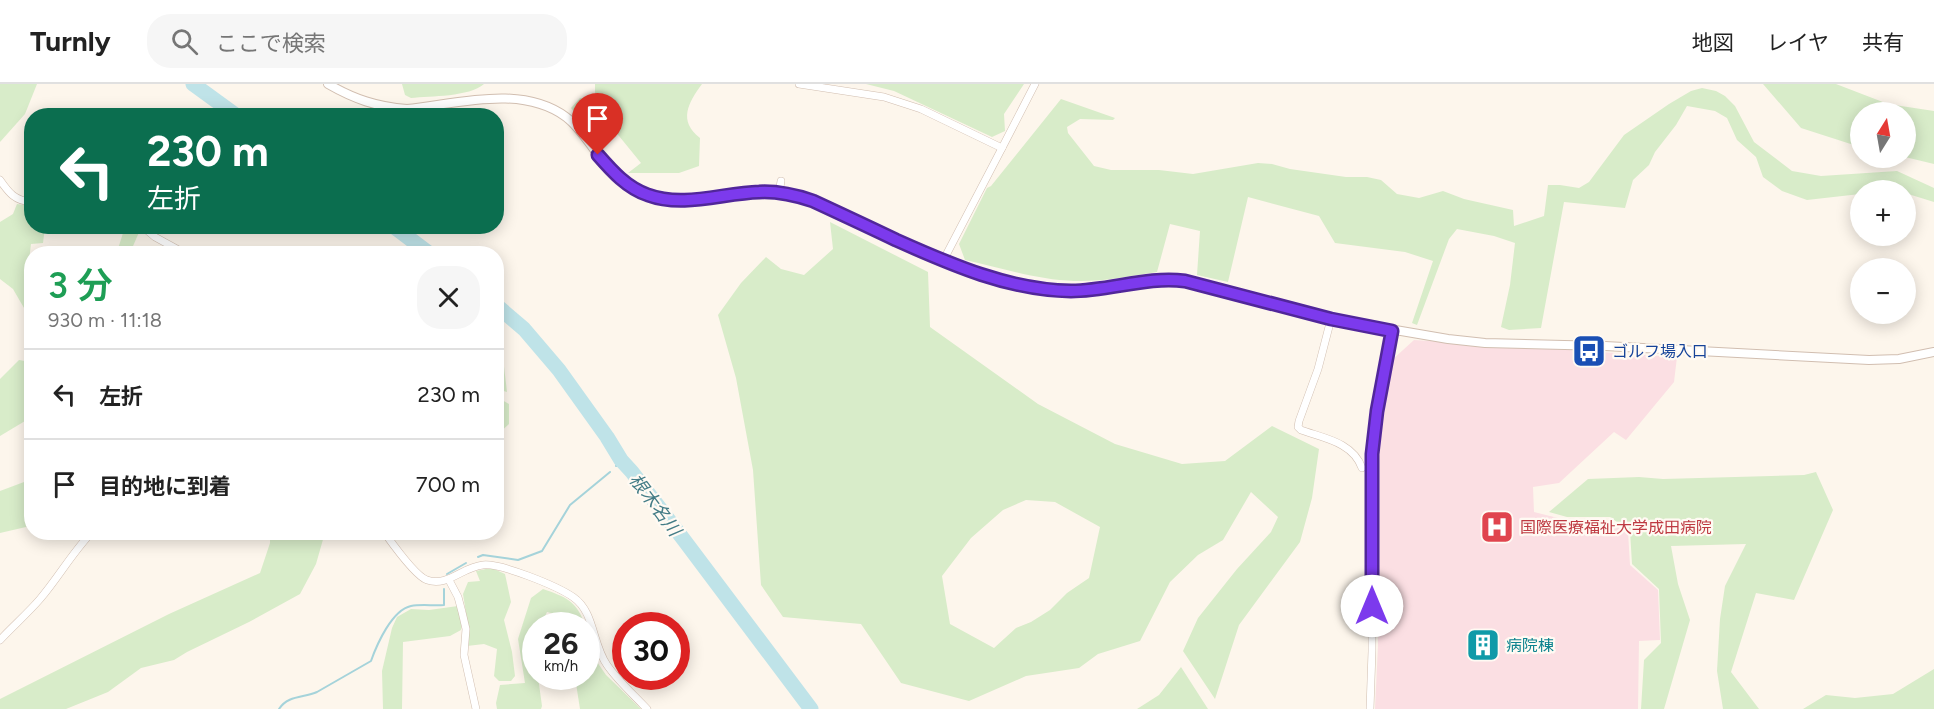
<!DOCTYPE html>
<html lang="ja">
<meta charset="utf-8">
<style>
body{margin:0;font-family:Figtree,"Noto Sans JP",sans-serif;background:#f6f6f6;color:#222;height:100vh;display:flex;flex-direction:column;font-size:22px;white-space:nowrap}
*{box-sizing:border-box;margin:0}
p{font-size:20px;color:#767676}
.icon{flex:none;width:33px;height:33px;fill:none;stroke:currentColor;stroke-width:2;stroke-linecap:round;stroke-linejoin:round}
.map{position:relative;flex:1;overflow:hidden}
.details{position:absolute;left:24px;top:162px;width:480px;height:294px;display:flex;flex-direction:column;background:#fff;border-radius:24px;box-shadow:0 3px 15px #0003}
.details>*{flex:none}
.hud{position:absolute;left:24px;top:24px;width:480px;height:126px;border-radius:24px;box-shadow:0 3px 15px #0003;background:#0b6e4f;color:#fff;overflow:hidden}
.needle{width:39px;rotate:11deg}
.tools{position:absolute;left:1850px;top:18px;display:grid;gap:12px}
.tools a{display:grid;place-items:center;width:66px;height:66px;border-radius:50%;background:#fff;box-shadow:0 3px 15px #0003;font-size:30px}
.speed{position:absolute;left:522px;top:528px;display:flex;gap:12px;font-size:30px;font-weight:700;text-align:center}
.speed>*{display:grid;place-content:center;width:78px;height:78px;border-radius:50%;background:#fff;box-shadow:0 3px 15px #0003;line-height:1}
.speed small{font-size:15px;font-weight:400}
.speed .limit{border:9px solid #d22;background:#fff;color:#111}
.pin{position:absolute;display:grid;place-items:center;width:51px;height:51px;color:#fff;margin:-62px -26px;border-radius:50% 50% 50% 0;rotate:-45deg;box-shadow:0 0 6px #0007}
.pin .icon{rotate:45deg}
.me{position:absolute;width:66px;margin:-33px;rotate:0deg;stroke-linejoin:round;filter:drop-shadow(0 0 4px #0008)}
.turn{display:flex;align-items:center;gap:21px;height:126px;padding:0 24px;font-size:27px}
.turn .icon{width:78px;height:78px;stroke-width:2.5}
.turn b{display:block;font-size:42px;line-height:51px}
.round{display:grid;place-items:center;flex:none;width:63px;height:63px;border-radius:24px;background:#f6f6f6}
.headline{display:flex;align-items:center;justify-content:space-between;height:102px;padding:0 24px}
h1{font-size:36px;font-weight:600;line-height:45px;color:#1e9e55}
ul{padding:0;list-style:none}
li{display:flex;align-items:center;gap:18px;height:90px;padding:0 24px;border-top:2px solid #e0e0e0}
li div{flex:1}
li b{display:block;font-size:22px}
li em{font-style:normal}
header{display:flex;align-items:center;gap:36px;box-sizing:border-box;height:84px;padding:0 30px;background:#fff;border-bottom:2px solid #e0e0e0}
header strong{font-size:28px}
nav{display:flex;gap:33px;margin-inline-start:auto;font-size:21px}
.search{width:420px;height:54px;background:#f6f6f6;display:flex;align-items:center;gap:15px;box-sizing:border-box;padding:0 21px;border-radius:24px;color:#767676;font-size:22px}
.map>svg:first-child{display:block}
.medical{fill:#fbdfe3}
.green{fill:#d8ecc9;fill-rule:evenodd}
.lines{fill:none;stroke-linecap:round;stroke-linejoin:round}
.stream{stroke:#a5d3da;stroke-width:2}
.river{stroke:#bfe3e8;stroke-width:15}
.minor-casing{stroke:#d1beb0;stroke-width:8}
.tertiary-casing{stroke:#d1beb0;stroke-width:10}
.minor{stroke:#fff;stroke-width:7}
.tertiary{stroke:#fff;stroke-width:8}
.route-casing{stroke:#51269a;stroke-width:15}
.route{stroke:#7c3aed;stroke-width:10}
.labels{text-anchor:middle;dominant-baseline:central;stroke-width:4.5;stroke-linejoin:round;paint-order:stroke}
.transit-label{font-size:16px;fill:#164399;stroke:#fffaf3;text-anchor:start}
.health-label{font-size:16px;fill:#be3a42;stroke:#fffaf3;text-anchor:start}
.culture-label{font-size:16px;fill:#0d838f;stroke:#fffaf3;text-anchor:start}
.water-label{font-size:18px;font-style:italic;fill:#437c86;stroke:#fffaf3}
</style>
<header>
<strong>Turnly</strong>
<div class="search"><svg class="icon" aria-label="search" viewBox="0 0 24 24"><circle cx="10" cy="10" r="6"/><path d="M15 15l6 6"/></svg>ここで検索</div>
<nav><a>地図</a><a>レイヤ</a><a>共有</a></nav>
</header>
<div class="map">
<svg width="1934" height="625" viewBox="0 0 1934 625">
<rect width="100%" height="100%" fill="#fdf6ec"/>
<polygon class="medical" points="1414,256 1677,273 1674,298 1626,356 1614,348 1559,399 1533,403 1534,428 1570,437 1605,436 1628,448 1630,481 1658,506 1660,556 1639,557 1638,625 1375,625 1378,561 1377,374 1392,276"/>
<g class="green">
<polygon points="0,0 37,0 25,30 0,58"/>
<path d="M402,0h82c-15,13 -53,12 -73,14l-6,-3z"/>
<path d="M595,0h107c-14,19 -24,37 -2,54l-1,28 -20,7h-51l13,-10 -35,-43 -16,10 -19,-22 9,-10 15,1z"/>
<polygon points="866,0 1024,0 1004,30 1005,47 992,53 894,7"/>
<polygon points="1763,0 1836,0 1888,20 1934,27 1934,80 1905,73 1905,28 1860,28 1860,63 1801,44"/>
<path d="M1702,4l14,3 9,5 10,10 19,36 38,29 29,5 76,-5 37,17v14l-29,-9v-3h-45v4l-53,6 -25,-9 -19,-14 -7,-20 -19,-17 -10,-22 -12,-7 -28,-5 -11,19 -21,27 -6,13 -16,15 -8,28 -61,-6 -23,126 -32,2 -8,-3 9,-42 5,-42 -21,-7 -37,-7 -8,10 -32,86 -5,-2 21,-62 -28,-9 -70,-9 -16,-27 -71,-19 -20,85 -31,-7 3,-44 -30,-7 -13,48c-27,4 -55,10 -83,9 -36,-1 -73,-13 -109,-21l-6,-16 28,-56 4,-2 70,-87 54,19 -2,2 -33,-1 -13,8 1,6 26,33 17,4h48l34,4 65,-11 14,1 18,5 56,8h21l14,3 16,14 22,4 24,-7 21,8 49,11 1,16 30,-10 4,-31h12l19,3 10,-6 35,-47 45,-31 22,-13z"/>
<polygon points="17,120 31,122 32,142 45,143 43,159 31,160 26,201 31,201 31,236 13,205 0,195 0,138 13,130"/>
<path d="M830,138l98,50 2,55 108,77 77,40 67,20 43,-3 47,-35 47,23 -7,49 -12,44 -61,83 -24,74 -32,-48 15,-33 39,-49 34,-37 7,-15 -27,-25 -28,48 -25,15 -28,27 -30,59 -42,13 -19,14 -53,8 -57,25 -68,-18 -40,-59 -78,-7 -22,-32 -8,-115 -17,-92 -18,-63 23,-32 25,-26 15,12 23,6 29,-26zM1026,416l29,2 45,25 -11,51 -22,15 -17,17 -19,12 -15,6 -22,20 -44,-24 -8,-48 29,-38 32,-28z"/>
<polygon points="114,143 137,143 140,146 130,169 107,169 109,167 117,168 123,149"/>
<polygon points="497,247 501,257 507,308 497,305"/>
<polygon points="19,276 31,278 31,327 25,337 0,352 0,295"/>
<polygon points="502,316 509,320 509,340 497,351 497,319"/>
<polygon points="1816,388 1833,426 1794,516 1756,509 1731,588 1759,625 1723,625 1717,587 1720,535 1725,502 1746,460 1671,462 1678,500 1690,536 1664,625 1641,625 1644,576 1661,559 1659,505 1632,480 1630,447 1610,433 1567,433 1549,428 1588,395 1639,393 1663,395 1804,391"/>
<polygon points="31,393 31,438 26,443 0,449 0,407 24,398"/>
<polygon points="270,449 327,449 324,452 316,480 300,510 249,538 187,568 174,576 141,584 108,608 66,625 0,625 0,615 169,530 260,489 270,459"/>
<polygon points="486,485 494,485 505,490 511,518 504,536 512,568 515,592 511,597 499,597 494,592 497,565 484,560 467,562 468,542 463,510 468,498 480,497 476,487"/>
<path d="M543,505c23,8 34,12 42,36h-13l-1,-7 -24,-6 -6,13 -5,1 -1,14 -2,6 3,30 2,1 4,29 -1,3h-44l-1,-6 4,-18 25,-2 -7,-44 13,-41z"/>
<polygon points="458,522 462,538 461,546 450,552 403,558 402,625 383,625 382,587 392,544 397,533 411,525 429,526"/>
<polygon points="587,548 595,575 606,591 641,625 580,625 575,593 586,592"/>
<polygon points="1181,583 1208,625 1137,625 1159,611"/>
<polygon points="1934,585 1934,625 1803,625 1826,611 1855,614 1893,610"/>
</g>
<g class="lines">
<g class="stream">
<polyline points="616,382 621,376"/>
<polyline points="478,473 483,471 518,476 542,467 570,421 610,388"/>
<polyline points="447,490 466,479"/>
<path d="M279,625c9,-14 25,-11 38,-17l54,-31c6,-17 21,-51 40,-55 10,-2 23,0 33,-1v-16"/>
</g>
<g class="river">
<polyline points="193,0 237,32"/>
<polyline points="393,142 430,170"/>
<polyline points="496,221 524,245 559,286 607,353 621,376 632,388 684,456 811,625"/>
</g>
<defs>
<g id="minor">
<polyline points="799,0 884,13 921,25 1002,64 943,177"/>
<polyline points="1002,64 1035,0"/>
<path d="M0,96c9,13 15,21 32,22"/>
<polyline points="779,109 781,97"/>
<polyline points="142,142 155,153 186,170"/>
<path d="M1331,235l-13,50 -19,52 -1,6 3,3c22,8 52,12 61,38"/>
<path d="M384,448c8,11 31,44 43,48 21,7 35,-13 56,-15 18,-2 74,21 90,32 22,15 19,47 34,68 11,16 27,30 40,44"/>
<polyline points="449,496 458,513 462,528 466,545 464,571 476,625"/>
<path d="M0,556c13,-14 28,-27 40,-41 18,-21 32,-46 52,-67"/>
<polyline points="1370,625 1372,567 1372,370 1377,327 1392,247"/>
</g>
<path id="tertiary" d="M328,0c26,15 49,23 79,25 50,-5 114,-25 159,8 12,9 21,23 30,35 14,18 32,38 55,44 37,10 73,-4 109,-4 19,-1 36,3 53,9l130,60 59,20 36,7 34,3 21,-1 80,-10 25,4 133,35 117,20 37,4 120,3 264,14 30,-1 35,-7"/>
</defs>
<use href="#minor" class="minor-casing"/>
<use href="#tertiary" class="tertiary-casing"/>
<use href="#minor" class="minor"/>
<use href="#tertiary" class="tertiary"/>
</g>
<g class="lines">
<defs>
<path id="route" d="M598,71c14,16 29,33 50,40 35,13 75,-2 111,-3 19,-1 36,3 54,9 28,13 56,26 83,39 56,25 113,50 175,51 39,0 76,-15 114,-10l146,38 61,12 -15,80 -5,43v152"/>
</defs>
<use href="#route" class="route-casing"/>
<use href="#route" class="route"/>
</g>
<defs>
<symbol id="bus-square" viewBox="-11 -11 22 22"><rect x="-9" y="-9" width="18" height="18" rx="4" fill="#1a4fb4" stroke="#fffaf3"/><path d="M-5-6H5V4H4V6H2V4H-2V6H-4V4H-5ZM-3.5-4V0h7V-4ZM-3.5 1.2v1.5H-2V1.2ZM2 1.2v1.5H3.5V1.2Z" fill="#fff"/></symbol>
<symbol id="hospital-square" viewBox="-11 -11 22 22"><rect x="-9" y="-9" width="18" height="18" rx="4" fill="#e0444e" stroke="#fffaf3"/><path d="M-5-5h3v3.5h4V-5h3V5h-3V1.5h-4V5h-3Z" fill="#fff"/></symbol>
<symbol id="building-square" viewBox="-11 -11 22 22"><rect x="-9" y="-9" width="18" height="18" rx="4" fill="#0f9aa8" stroke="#fffaf3"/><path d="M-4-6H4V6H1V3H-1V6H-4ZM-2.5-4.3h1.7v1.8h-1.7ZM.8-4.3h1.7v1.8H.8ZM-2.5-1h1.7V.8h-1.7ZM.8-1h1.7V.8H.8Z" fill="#fff"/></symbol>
</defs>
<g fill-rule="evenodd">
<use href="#bus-square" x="1570" y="248" width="38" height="38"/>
<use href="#hospital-square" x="1478" y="424" width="38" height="38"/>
<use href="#building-square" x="1464" y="542" width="38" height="38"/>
</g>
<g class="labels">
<g class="transit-label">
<text x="1612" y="267">ゴルフ場入口</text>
</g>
<g class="health-label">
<text x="1520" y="443">国際医療福祉大学成田病院</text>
</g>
<g class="culture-label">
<text x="1506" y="561">病院棟</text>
</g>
<g class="water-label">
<text transform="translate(655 421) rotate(53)">根木名川</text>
</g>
</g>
</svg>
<div class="tools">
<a><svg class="needle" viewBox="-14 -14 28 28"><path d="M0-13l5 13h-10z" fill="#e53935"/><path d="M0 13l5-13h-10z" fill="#767676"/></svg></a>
<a>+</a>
<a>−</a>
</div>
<div class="speed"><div>26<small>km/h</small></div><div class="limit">30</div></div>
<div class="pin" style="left:598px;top:71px;background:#d93025"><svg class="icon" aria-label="arrive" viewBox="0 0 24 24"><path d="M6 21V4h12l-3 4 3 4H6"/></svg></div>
<svg class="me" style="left:1372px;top:522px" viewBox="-20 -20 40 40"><circle r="19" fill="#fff"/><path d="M0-13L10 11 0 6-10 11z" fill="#7c3aed"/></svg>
<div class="hud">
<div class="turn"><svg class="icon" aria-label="left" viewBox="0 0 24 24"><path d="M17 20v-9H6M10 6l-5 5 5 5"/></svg><div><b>230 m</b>左折</div></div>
</div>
<section class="details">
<div class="headline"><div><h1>3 分</h1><p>930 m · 11:18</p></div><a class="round"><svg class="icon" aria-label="close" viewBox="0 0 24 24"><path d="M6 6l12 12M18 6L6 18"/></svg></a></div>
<ul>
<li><svg class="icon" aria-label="left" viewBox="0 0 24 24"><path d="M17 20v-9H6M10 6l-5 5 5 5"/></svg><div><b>左折</b></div><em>230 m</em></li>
<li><svg class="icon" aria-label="arrive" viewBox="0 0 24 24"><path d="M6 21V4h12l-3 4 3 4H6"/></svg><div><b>目的地に到着</b></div><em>700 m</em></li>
</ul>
</section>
</div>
